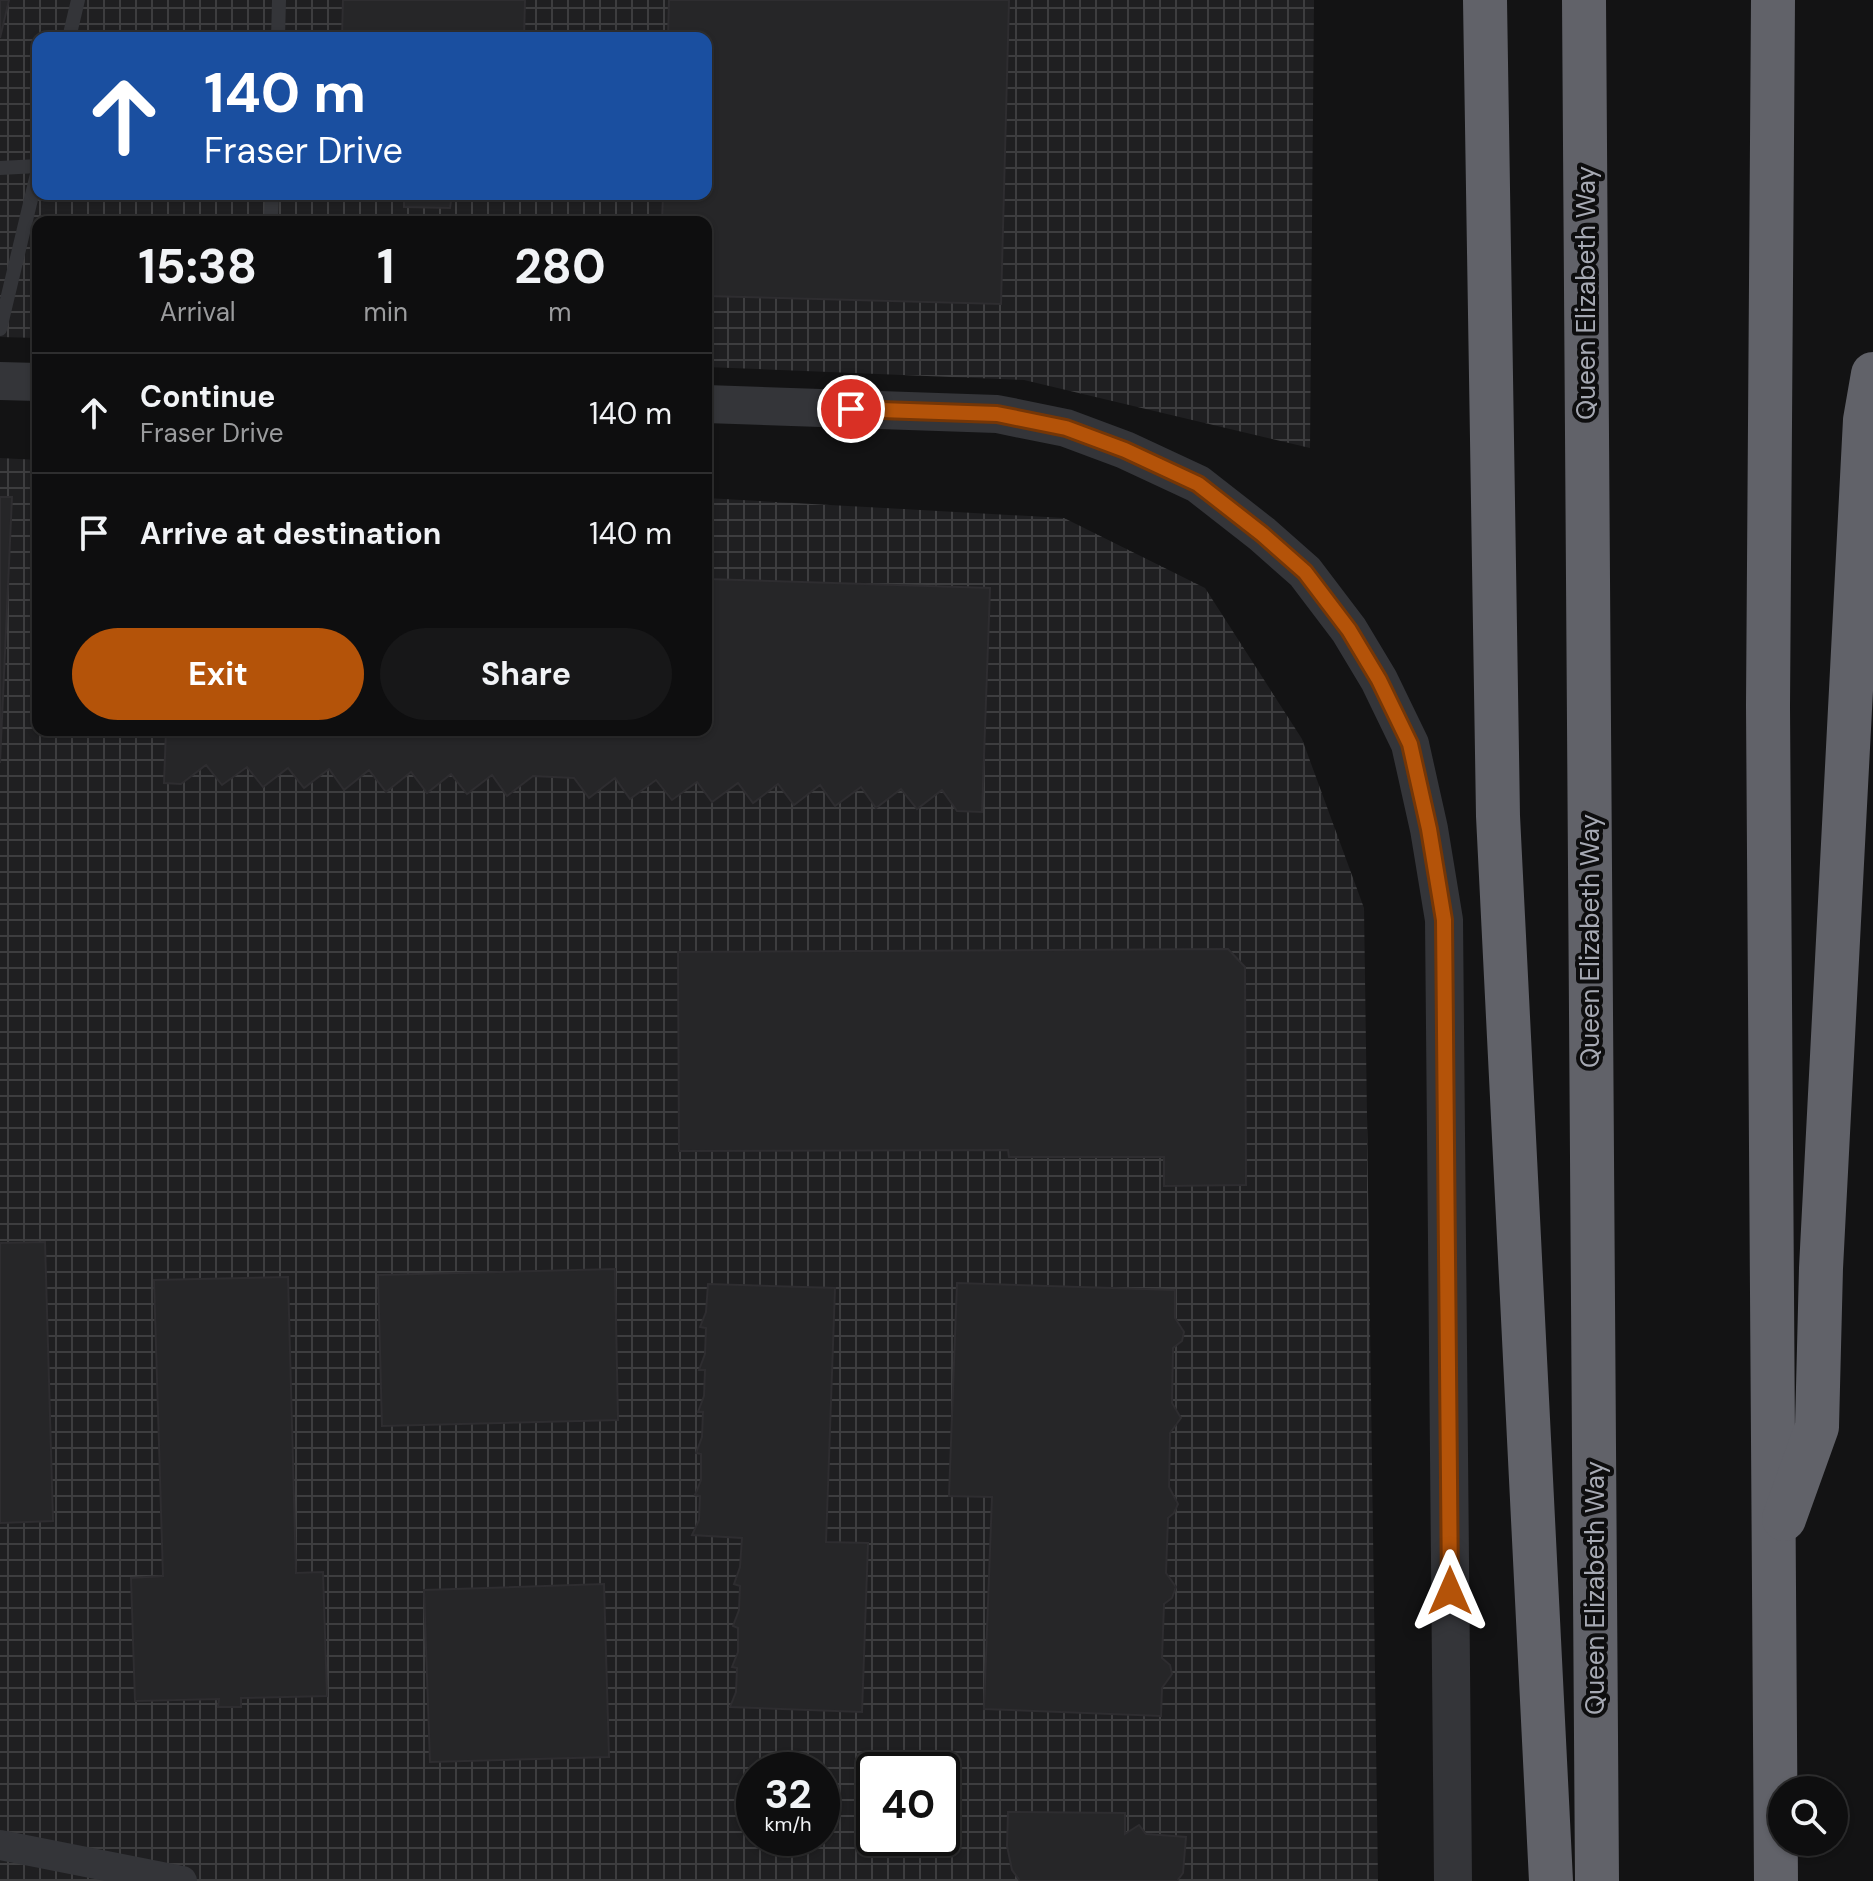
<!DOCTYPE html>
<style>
body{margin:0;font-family:"DM Sans",sans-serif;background:#171718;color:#f1f3f6;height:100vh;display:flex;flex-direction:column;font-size:30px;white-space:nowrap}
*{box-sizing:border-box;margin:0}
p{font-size:26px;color:#9b9c9e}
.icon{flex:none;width:44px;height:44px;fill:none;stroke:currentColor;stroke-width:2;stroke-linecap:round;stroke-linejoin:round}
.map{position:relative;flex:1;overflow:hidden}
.drawer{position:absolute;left:32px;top:216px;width:680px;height:520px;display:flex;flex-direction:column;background:#0e0e0f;border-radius:16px;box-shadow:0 2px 6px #0004,0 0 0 2px #2e2e2f}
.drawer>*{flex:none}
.hud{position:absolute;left:32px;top:32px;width:680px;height:168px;border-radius:16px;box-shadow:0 2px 6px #0004,0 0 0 2px #2e2e2f;background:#1a4fa0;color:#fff;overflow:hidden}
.tools{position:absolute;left:1768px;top:1776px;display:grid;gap:16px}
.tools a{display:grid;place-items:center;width:80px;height:80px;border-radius:50%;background:#0e0e0f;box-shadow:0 2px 6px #0004,0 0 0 2px #2e2e2f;font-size:40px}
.speed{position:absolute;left:736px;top:1752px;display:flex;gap:16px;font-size:40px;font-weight:700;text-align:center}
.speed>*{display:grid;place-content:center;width:104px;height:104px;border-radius:50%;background:#0e0e0f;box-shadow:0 2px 6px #0004,0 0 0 2px #2e2e2f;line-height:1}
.speed small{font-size:20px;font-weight:400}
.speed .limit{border:4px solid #111;border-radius:12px;background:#fff;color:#111}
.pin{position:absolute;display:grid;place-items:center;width:68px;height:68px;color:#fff;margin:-34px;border:4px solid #fff;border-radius:50%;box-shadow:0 2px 8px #0007}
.me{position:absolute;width:88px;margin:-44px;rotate:0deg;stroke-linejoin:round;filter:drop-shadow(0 0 6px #0008)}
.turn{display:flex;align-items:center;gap:28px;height:168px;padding:0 40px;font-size:36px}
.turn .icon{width:104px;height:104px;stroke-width:2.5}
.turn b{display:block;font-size:56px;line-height:68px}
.eta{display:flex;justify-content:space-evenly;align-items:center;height:136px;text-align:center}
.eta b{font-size:48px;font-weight:700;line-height:56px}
.action{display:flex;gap:16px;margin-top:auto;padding:16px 40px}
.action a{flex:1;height:92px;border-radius:48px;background:#b45309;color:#fff;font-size:32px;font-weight:700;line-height:92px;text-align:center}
.action a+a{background:#171718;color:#f1f3f6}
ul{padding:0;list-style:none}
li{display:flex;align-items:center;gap:24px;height:120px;padding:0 40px;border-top:2px solid #2e2e2f}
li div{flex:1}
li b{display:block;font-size:30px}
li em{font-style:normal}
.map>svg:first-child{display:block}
.industrial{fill:url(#industrial-grid);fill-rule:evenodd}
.building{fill:#262628;stroke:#2e2d30;stroke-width:2}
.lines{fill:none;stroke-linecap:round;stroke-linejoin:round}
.service{stroke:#343539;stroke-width:14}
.minor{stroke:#343539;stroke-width:30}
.tertiary{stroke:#343539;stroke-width:38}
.motorway{stroke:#616269;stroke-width:44}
.route-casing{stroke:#753606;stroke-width:20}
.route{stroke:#b45309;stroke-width:14}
.labels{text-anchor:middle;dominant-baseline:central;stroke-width:8;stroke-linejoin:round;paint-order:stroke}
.street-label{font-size:26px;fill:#a6a9b3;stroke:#0e0e0f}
</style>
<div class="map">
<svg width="1873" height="1881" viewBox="0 0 1873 1881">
<defs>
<pattern id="industrial-grid" width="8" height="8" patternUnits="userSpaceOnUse" patternTransform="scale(2)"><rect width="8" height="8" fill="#1f1f21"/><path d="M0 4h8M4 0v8" fill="none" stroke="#3d3d3f"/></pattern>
</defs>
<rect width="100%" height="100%" fill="#131314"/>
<g class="industrial">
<path d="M0,0h1314l-4,448 -286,-68 -318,-13v-145h-668v116l-38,-1zM38,38h668v156h-668z"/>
<path d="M0,458l38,2v270h668v-232l358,20 141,70 97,151 62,169 14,973h-1378zM754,1770h68v68h-68zM874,1770h68v68h-68z"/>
</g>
<g class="building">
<polygon points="0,0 9,0 0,38"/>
<polygon points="343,0 525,0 524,38 342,38"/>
<polygon points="669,0 1009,0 1001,304 706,296 706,222 662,222 663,194 706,194 706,38 668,38"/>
<polygon points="416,194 452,194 450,208 404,207 404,195"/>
<polygon points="0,497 12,497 0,763"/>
<polygon points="706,579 990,588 982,812 957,811 942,790 917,809 901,789 876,808 861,787 835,806 820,785 794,805 778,784 753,803 738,783 712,802 697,782 672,800 656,780 630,799 615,778 589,798 574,778 533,776 507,796 492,775 467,794 451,774 427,793 411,772 386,792 369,770 344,790 329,769 304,788 288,768 263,787 247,767 222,785 206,765 181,784 164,783 166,730 706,730"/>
<polygon points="1228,949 1245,967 1246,1185 1164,1186 1164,1157 1009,1157 1008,1150 679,1151 678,952"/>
<polygon points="45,1242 53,1521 0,1523 0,1243"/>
<polygon points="615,1269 618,1420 382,1426 378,1275"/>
<polygon points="288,1277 296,1573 323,1572 327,1696 241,1698 241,1707 218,1707 219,1699 135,1701 131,1578 163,1576 154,1280"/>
<polygon points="957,1283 1175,1290 1175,1318 1184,1332 1182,1341 1173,1348 1172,1403 1181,1418 1170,1433 1169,1487 1178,1504 1174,1513 1168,1518 1166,1573 1176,1587 1172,1598 1164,1604 1162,1658 1170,1665 1172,1674 1162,1688 1161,1716 984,1709 992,1497 949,1496"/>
<polygon points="708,1284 835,1288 826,1542 868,1543 862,1712 730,1707 736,1692 737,1668 732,1667 738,1652 738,1628 733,1626 739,1610 740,1586 734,1584 740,1567 742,1538 692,1535 699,1520 700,1496 695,1495 701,1480 701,1454 696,1453 702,1437 703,1412 698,1412 704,1396 705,1370 699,1370 705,1354 706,1328 700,1327 706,1312"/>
<polygon points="604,1584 609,1757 430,1762 424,1590"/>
<polygon points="1008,1812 1125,1813 1125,1834 1139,1825 1146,1834 1186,1837 1183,1873 1177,1881 1020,1881 1012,1870 1007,1846"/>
</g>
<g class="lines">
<g class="service">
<polyline points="69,38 78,0"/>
<polyline points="278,38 279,0"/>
<polyline points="0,168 38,166"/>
<polyline points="271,222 272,194"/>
<polyline points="0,329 38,170"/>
</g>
<polyline class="minor" points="0,1845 182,1881"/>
<g class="tertiary">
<polyline points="0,381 38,382"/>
<polyline points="706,404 997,414 1066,428 1125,450 1198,484 1262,534 1305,572 1349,630 1379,680 1410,744 1429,829 1444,920 1453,1881"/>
</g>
<g class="motorway">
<polyline points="1485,0 1498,816 1551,1881"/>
<polyline points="1584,0 1597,1881"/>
<polyline points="1773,0 1768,706 1776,1881"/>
<polyline points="1784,1519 1817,1427 1821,1268 1865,420 1873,374"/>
</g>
</g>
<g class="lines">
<defs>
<polyline id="route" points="851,409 997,414 1066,428 1125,450 1198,484 1262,534 1305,572 1349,630 1379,680 1410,744 1429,829 1444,920 1450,1591"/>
</defs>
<use href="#route" class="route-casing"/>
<use href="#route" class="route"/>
</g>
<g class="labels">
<g class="street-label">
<text transform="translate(1586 293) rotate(-90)">Queen Elizabeth Way</text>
<text transform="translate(1590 941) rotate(-90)">Queen Elizabeth Way</text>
<text transform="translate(1595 1588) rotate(-90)">Queen Elizabeth Way</text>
</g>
</g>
</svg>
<div class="tools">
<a><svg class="icon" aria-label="search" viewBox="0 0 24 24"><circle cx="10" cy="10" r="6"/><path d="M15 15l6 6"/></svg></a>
</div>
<div class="speed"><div>32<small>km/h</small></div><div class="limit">40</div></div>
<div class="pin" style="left:851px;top:409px;background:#d93025"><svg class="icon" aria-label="arrive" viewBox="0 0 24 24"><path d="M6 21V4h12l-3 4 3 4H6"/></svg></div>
<svg class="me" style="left:1450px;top:1591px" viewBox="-20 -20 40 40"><path d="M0-17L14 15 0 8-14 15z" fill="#b45309" stroke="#fff" stroke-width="4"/></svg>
<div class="hud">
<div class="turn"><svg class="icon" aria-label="ahead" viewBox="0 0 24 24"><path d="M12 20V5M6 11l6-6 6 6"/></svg><div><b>140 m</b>Fraser Drive</div></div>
</div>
<section class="drawer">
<div class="eta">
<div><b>15:38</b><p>Arrival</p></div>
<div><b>1</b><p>min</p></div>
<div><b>280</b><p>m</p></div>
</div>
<ul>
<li><svg class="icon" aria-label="ahead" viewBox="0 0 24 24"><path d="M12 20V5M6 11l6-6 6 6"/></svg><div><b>Continue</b><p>Fraser Drive</p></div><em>140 m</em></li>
<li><svg class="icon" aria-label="arrive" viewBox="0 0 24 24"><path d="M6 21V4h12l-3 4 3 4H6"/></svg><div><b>Arrive at destination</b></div><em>140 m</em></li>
</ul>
<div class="action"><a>Exit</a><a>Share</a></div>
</section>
</div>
